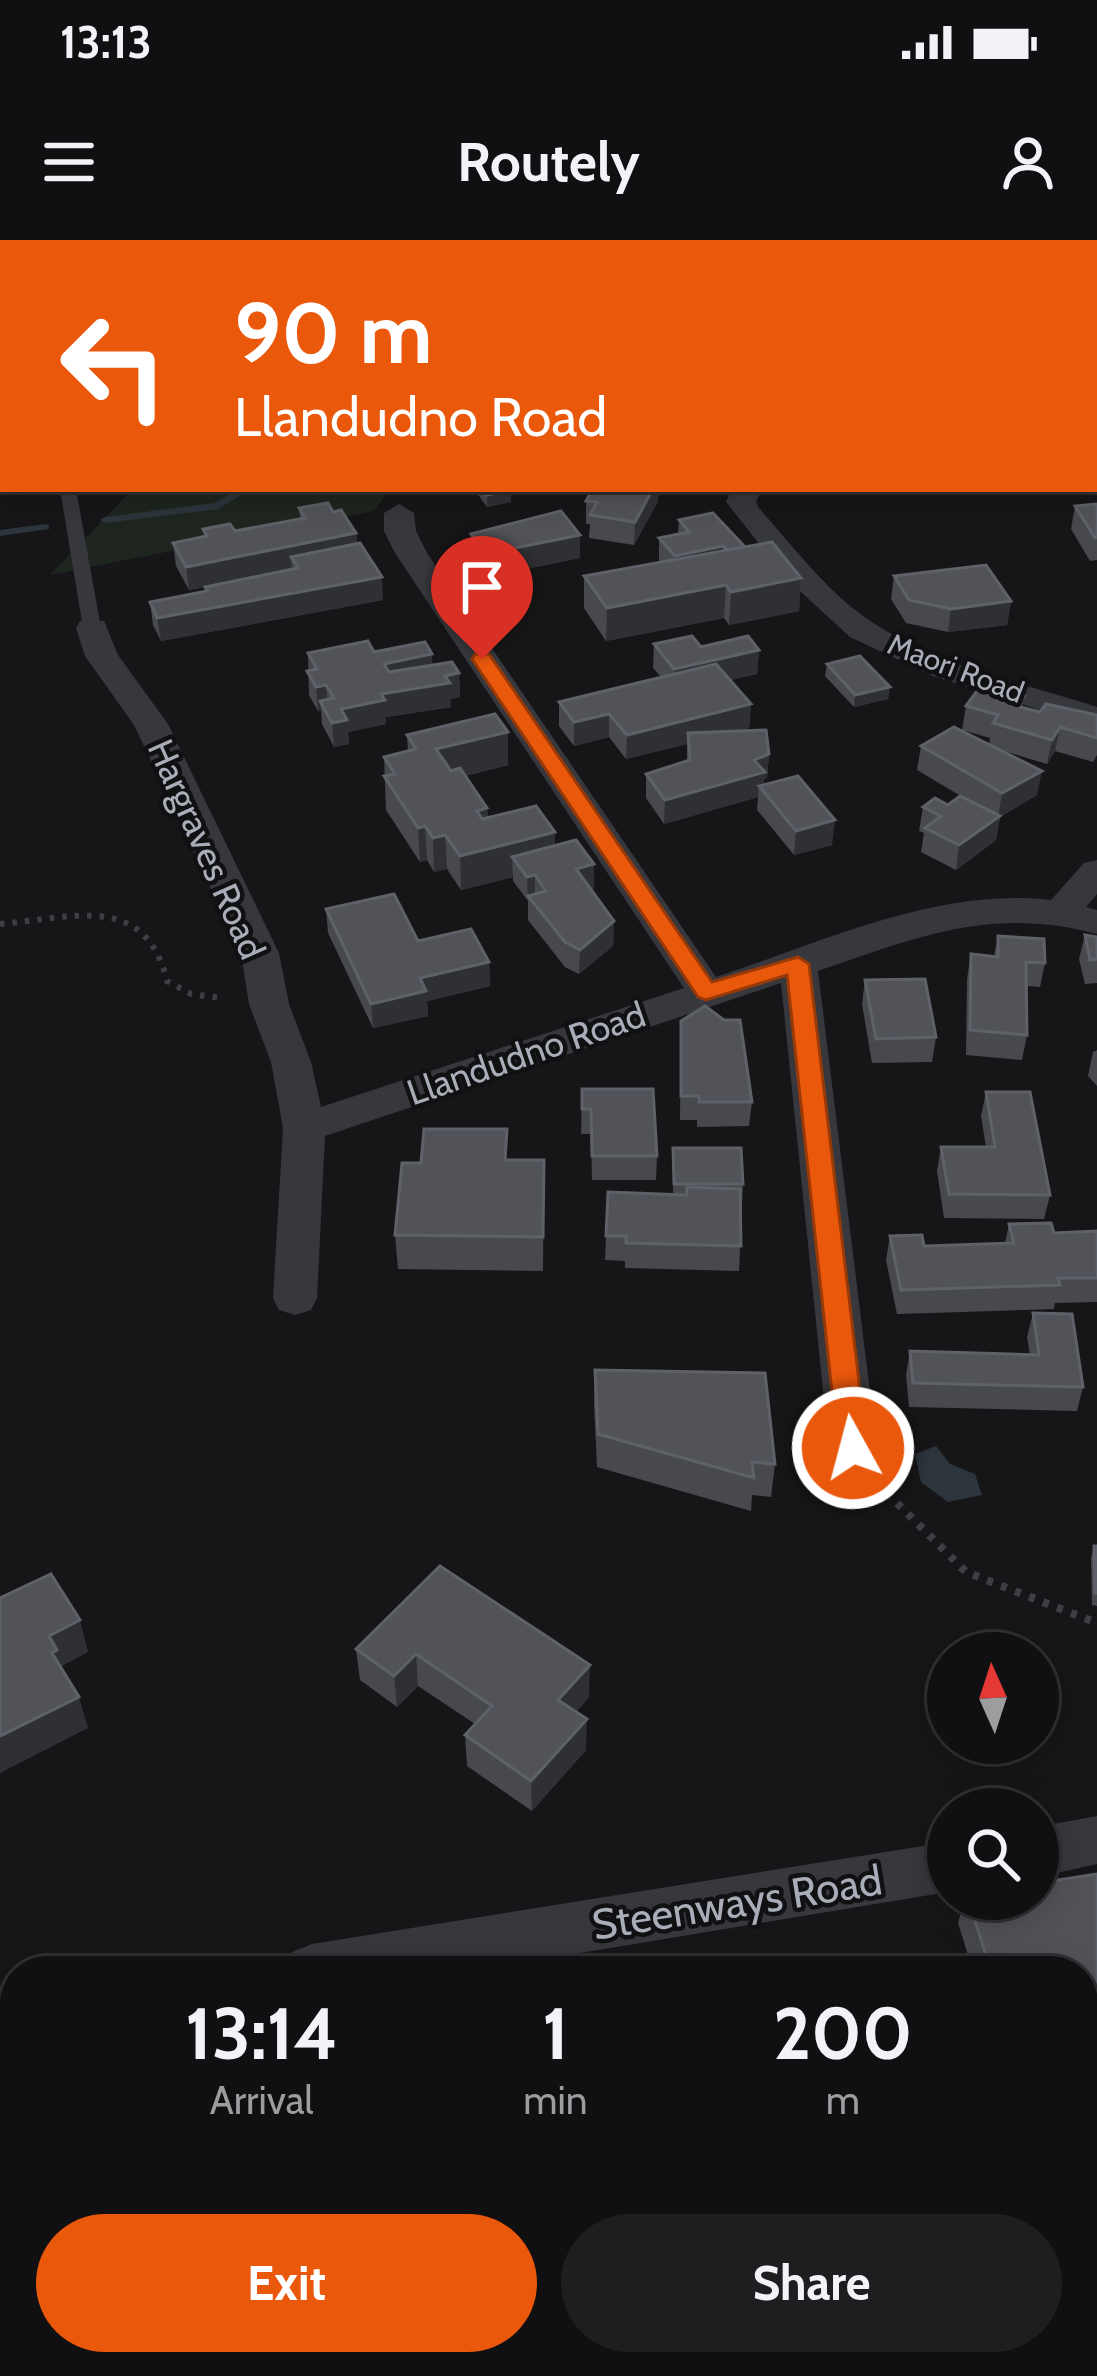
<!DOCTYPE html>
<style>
body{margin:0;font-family:Cabin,sans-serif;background:#1e1e20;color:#f1f3f6;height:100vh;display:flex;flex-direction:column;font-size:45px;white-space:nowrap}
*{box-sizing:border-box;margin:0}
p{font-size:39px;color:#9c9d9f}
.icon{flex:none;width:66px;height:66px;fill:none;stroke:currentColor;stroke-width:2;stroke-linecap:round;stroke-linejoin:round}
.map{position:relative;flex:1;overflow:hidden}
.panel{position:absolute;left:0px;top:1716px;width:1098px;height:420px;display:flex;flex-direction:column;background:#101012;border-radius:48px 48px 0 0;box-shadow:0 6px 30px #0003,0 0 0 3px #303032}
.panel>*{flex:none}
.guide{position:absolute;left:0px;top:0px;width:1098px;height:252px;box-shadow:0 6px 30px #0003,0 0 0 3px #303032;background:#ea580c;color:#fff;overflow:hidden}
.needle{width:78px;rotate:357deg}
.tools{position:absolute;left:927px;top:1392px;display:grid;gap:24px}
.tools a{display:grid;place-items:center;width:132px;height:132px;border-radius:50%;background:#101012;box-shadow:0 6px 30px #0003,0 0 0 3px #303032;font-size:60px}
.pin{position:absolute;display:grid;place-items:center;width:102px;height:102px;color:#fff;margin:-123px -51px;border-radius:50% 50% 50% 0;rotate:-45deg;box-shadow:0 0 12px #0007}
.pin .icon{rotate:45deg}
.me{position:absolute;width:132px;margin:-66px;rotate:353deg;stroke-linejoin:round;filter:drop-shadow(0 0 9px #0008)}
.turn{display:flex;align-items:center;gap:42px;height:252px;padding:0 36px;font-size:54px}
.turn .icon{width:156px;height:156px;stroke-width:2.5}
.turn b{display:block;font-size:84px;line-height:102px}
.eta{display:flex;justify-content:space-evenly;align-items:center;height:204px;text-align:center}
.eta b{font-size:72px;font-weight:700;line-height:84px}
.primary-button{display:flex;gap:24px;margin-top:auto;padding:24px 36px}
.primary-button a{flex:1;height:138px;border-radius:72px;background:#ea580c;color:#fff;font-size:48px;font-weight:700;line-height:138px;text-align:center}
.primary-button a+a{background:#1e1e20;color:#f1f3f6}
.status{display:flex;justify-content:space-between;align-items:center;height:84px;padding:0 60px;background:#101012;direction:ltr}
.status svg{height:33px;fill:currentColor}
header{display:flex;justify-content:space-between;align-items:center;height:156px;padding:0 36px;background:#101012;font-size:54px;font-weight:700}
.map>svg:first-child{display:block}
.green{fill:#1e261f}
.water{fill:#2c353c}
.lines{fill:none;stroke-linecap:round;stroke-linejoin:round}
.stream{fill:#2c353c;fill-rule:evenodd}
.path-far1{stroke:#3d3f44;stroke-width:6;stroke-dasharray:4.5 8;stroke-linecap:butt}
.path{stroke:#3d3f44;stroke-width:8;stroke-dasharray:6 9;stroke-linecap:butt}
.service{fill:#37383d;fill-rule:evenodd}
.minor{fill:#37383d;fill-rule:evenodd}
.wall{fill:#47494d}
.shaded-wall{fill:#2f3033}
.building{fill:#525359;stroke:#5f6168;stroke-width:3}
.route{fill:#ea580c;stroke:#983908;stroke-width:3}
.labels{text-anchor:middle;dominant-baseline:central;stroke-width:9;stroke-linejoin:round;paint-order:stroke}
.far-street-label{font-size:30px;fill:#a8adb8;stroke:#111113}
.street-label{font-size:36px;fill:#a8adb8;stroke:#111113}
.near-street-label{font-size:42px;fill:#a8adb8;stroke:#111113}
</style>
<div class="status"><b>13:13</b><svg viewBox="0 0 49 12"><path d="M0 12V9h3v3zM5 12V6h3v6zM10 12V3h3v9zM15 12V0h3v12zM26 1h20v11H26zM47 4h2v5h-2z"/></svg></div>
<header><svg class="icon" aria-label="menu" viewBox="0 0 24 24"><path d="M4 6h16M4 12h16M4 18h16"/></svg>Routely<svg class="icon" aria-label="person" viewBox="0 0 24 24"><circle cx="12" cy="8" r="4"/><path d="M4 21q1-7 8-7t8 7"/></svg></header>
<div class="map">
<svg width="1097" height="2136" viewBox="0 0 1097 2136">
<rect width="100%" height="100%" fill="#161618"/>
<g class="green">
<polygon points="163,0 1097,0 1097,108 1095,3"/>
<polygon points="133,249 389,249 374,271 50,335"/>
</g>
<g class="water">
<polygon points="936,1206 950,1224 975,1234 982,1255 948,1262 921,1242 915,1214"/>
<polygon points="681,2121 837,2121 816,2125 819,2136 684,2136"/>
</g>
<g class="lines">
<g class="stream">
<rect x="1095" y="62" width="2" height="6"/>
<polygon points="240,249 252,249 218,269 105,283 100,280 105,277 215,263"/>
<polygon points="45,284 49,285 49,289 0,296 0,290"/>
</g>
<path class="path-far1" d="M0,684c72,-6 145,-33 167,57l24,13 31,4"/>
<polyline class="path" points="876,1242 966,1332 1097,1383"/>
<g class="service">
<polygon points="104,0 118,0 102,3"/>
<polygon points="60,249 76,249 101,388 92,393 83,388"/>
</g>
<g class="minor">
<path d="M732,249h30l-6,13 3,6c31,35 60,73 96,102 68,53 161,71 242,97v21l-164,-52 -83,-39 -61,-56 -63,-79z"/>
<path d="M399,264l15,9 2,18 11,22 289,424c107,-35 221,-90 335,-77l33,-37 13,-3v34l-11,13 11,3v24c-106,-28 -179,3 -279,37l59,477 -7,13 -17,6 -17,-6 -7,-13 -48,-465 -456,153 -8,162 -6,12 -16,5 -16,-5 -6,-12 10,-170 -12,-66 -22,-58 -8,-51 -107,-228 -49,-69 -9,-28 4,-7h24l14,34 50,69 111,229 10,51 22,58 10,45 363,-119 -289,-435 -11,-22v-18z"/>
<polygon points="1097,1576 1097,1624 1038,1637 1038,1587"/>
<polygon points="948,1602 948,1652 472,1731 284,1731 292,1712 312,1704"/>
<polygon points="15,1757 15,1813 0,1815 0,1759"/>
</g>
</g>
<g class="wall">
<polygon points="476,249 510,249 511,262 487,267 477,253"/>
<polygon points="586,261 658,261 634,305 589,298 590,284 586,284"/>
<polygon points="1097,264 1097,320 1090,321 1071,289 1075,266"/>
<polygon points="299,268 333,272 356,293 357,304 383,360 161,401 153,385 150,362 205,351 205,347 189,350 176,326 173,303 204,297 203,289 235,291 300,279"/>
<polygon points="679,280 745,307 801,338 799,371 729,385 724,378 606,401 584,368 584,336 659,322 659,298 678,294"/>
<polygon points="471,294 580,318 486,337 472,317"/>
<polygon points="894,336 1011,361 1007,385 948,392 906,383 891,359"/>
<polygon points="654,404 759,410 757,434 730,440 751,464 749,488 737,491 769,514 767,538 764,539 764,545 832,605 794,615 757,570 758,557 664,584 646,558 646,534 687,521 687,504 626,519 609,497 574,506 559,486 559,462 661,437 653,428"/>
<polygon points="374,412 459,433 460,457 450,459 451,467 386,477 386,484 348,492 349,504 334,507 322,484 321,470 318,471 309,455 308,413"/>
<polygon points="827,424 890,447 888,459 854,467 825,436"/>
<polygon points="1024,456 1022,467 1040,472 1097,475 1097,515 1093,522 1055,511 1047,524 1000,510 1037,555 1000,577 996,600 956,630 921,612 924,593 919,591 923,567 969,561 917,530 921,506 989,505 990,498 962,490 966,466"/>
<polygon points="508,492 508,525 465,536 487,568 488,578 555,592 555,606 594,649 591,649 614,681 613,706 579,734 565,727 528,680 528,661 513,641 513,637 461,650 447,629 434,632 427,620 420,622 386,570 384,517 408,511 407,495"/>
<polygon points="326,669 418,701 489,722 490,746 427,761 428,776 373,788 328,693"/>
<polygon points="1085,695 1097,697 1097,743 1085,744 1079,719"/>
<polygon points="998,696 1045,723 1040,747 1026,746 1027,795 1022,820 966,815 967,739 971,714 994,716"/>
<polygon points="865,740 936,797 932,822 872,823 862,764"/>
<polygon points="681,781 752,862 749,886 697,887 697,880 680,880"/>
<polygon points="1097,810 1097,846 1088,836 1093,812"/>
<polygon points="582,849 657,916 656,940 592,940 591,894 581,894"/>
<polygon points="986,852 1050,955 1044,979 944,978 937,931 941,907 986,907 981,876"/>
<polygon points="673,908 743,944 739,1031 625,1028 625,1021 605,1020 608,952 673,954"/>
<polygon points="507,920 544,920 543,1031 398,1029 395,995"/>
<polygon points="1009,984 1054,993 1097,991 1097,1062 1055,1063 1054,1069 897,1074 886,1020 890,996 924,1006 1005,1003"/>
<polygon points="1033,1073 1083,1147 1077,1171 909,1167 906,1135 910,1111 1030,1115 1027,1097"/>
<polygon points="595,1130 775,1224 771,1257 752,1255 751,1271 597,1227 594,1164"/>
<polygon points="1094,1306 1097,1306 1097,1366 1092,1365 1091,1318"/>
<polygon points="440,1326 589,1457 576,1472 586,1510 532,1571 467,1526 465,1495 475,1484 418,1446 397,1467 360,1440 356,1409"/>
<polygon points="1097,1634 1097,1789 1083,1791 1083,1731 973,1731 958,1683 965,1659 1038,1659"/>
<polygon points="1083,1797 1090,1816 1097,1815 1097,1934 1083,1936"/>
<polygon points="997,2121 1083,2121 1097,2136 992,2136"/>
</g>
<g class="shaded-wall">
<polygon points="653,249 659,249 658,261 634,305 635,282"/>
<polygon points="511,250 511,262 487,267 487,255"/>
<polygon points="356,293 358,316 291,317 292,329 189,350 186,327"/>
<polygon points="580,295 580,318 486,337 486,314"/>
<polygon points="723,306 721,329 674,340 675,316"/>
<polygon points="382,337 383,360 161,401 157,378"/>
<polygon points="801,338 799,371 729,385 731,352"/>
<polygon points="726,345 724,378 606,401 607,368"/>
<polygon points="1011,361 1007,385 948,392 951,369"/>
<polygon points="759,410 757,434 673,453 674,429"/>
<polygon points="432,414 433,438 386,447 384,424"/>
<polygon points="459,433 460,457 450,459 451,467 386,477 386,484 348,492 349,504 334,507 332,483 341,469 381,454"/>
<polygon points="326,445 328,469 320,461 321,470 318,471 316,447"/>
<polygon points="890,447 888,459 854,467 855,455"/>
<polygon points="751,464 749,488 688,503 688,493 687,504 626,519 627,495"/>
<polygon points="609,474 609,497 574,506 574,482"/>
<polygon points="1060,487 1055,511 1047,524 1052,500"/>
<polygon points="508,492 508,525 438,542 436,509"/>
<polygon points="769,514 767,538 764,539 763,551 759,546 758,557 664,584 665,560"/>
<polygon points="1042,531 1037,555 1000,577 996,600 956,630 959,605 998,577 1002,553"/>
<polygon points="487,568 488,602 477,571"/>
<polygon points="835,580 832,605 794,615 796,591"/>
<polygon points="425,586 427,620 420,622 418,588"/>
<polygon points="555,592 555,626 512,617 513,637 461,650 460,616"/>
<polygon points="445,595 447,629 434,632 433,598"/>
<polygon points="594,624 594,649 575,654 576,629"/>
<polygon points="535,635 535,660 528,656 528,662 527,637"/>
<polygon points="614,681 613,706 579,734 580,710"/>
<polygon points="489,722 490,746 427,761 428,776 373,788 371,764 420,738"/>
<polygon points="80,1380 88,1412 62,1426 66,1442 52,1413 49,1396"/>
<polygon points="416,1414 418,1446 397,1467 394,1436"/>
<polygon points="590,1425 589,1457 558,1491 558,1460"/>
<polygon points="79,1457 88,1488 0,1533 0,1496"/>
<polygon points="587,1479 586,1510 532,1571 531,1541"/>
<polygon points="27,2121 63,2121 66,2135 0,2136 0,2130"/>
</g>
<g class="building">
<polygon points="483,249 510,249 511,250 487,255"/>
<polygon points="593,249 653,249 635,282 590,275 597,262 586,261"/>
<polygon points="328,263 333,272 341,270 356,293 186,327 173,303 207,296 203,289 230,284 235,291 305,278 299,268"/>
<polygon points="1097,264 1097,297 1095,298 1075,266"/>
<polygon points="561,271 580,295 486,314 471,294"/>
<polygon points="713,273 745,307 727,310 723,306 675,316 659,298 689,292 679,280"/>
<polygon points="772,302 801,338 731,352 726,345 607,368 584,336"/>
<polygon points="360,303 382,337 157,378 150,362 207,351 205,347 298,328 291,317"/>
<polygon points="986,325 1011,361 951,369 909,360 894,336"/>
<polygon points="692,396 701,407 748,396 759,410 674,429 654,404"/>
<polygon points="368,401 374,412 425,402 432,414 384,424 389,432 452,422 459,433 445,436 450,443 381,454 385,460 341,469 347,480 332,483 320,461 334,458 326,445 316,447 307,431 317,429 308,413"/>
<polygon points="860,416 890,447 855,455 827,424"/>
<polygon points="716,424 751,464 627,495 609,474 574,482 559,462"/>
<polygon points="982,444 1024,456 1017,466 1040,472 1046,464 1097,475 1097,498 1060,487 1052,500 993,483 998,475 966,466"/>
<polygon points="495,474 508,492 436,509 451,531 460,528 487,568 477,571 482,579 536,566 555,592 460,616 445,595 433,598 425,586 418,588 384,536 395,534 384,517 416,509 407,495"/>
<polygon points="954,487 1042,531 1002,553 921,506"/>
<polygon points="766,490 769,514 754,520 765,532 665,560 646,534 690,520 688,493"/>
<polygon points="798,536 835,580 796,591 759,546"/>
<polygon points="960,556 1000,576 959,605 925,588 941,576 923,567 935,558 948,565"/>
<polygon points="576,600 594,624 576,629 614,681 580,710 565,702 528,656 546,651 535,635 527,637 512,617"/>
<polygon points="394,654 418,701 471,689 489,722 420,738 426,751 371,764 326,669"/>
<polygon points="1085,695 1097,697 1097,719 1090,720"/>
<polygon points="998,696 1044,699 1045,723 1026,722 1027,795 970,790 971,714 998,717"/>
<polygon points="925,739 936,797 876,799 865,740"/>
<polygon points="705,766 724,780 740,780 752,862 699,862 699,856 681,856 681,781"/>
<polygon points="582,849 653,849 657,916 592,916 591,869 582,869"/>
<polygon points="986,852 1030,852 1050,955 949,954 941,907 995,907"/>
<polygon points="424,889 507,889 505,920 544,920 543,997 395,995 402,923 421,923"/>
<polygon points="673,908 741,908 743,944 674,944"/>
<polygon points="687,947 740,949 741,1006 626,1003 626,996 606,996 608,952 687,955"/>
<polygon points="1051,983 1054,993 1097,991 1097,1038 1058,1038 1060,1045 901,1050 890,996 922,995 924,1006 1014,1003 1009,984"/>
<polygon points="1033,1073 1072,1074 1083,1147 913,1143 910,1111 1039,1115"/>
<polygon points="595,1130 765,1133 775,1224 752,1222 754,1238 598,1194"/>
<polygon points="1094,1306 1097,1306 1097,1353 1095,1353"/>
<polygon points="440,1326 590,1425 558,1460 587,1479 531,1541 465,1495 492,1466 416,1414 394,1436 356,1409"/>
<polygon points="51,1334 80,1380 49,1396 57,1410 52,1413 79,1457 0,1496 0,1358"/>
<polygon points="1097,1634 1097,1762 1083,1765 1083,1731 1058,1731 1056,1725 1019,1731 991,1731 968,1659 1038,1659 1038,1643"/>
<polygon points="1083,1797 1090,1816 1097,1815 1097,1910 1083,1912"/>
<polygon points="15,1991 15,2121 27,2121 0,2130 0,1996"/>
<polygon points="1097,2092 1097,2136 1009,2136 1005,2121 1083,2121 1083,2095"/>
<polygon points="591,2121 682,2121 684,2136 583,2136"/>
<polygon points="810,2124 814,2136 744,2136"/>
</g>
<polygon class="route" points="475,414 489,414 712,742 798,717 809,724 867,1208 863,1216 842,1216 838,1208 787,735 706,760 698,757 472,419"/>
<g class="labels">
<g class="far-street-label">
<text transform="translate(956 428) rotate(21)">Maori Road</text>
</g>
<g class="street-label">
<text transform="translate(207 609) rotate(66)">Hargraves Road</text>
<text transform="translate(526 813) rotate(-19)">Llandudno Road</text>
</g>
<g class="near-street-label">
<text transform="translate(737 1662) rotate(-9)">Steenways Road</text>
</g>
</g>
</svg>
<div class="tools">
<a><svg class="needle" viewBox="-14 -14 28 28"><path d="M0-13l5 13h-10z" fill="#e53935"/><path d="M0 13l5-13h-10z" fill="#9c9d9f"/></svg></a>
<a><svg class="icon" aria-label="search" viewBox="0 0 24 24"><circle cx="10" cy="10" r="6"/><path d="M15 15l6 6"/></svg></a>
</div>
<div class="pin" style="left:482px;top:419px;background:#d93025"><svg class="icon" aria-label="arrive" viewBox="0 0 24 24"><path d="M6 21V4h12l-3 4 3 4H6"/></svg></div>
<svg class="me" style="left:853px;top:1208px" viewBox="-20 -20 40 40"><circle r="17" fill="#ea580c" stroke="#fff" stroke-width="3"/><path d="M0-11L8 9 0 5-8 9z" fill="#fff"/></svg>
<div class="guide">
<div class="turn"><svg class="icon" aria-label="left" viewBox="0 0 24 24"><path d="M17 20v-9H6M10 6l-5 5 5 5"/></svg><div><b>90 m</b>Llandudno Road</div></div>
</div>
<section class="panel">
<div class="eta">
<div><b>13:14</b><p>Arrival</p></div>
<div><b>1</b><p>min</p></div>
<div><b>200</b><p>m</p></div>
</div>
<div class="primary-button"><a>Exit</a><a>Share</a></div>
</section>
</div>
